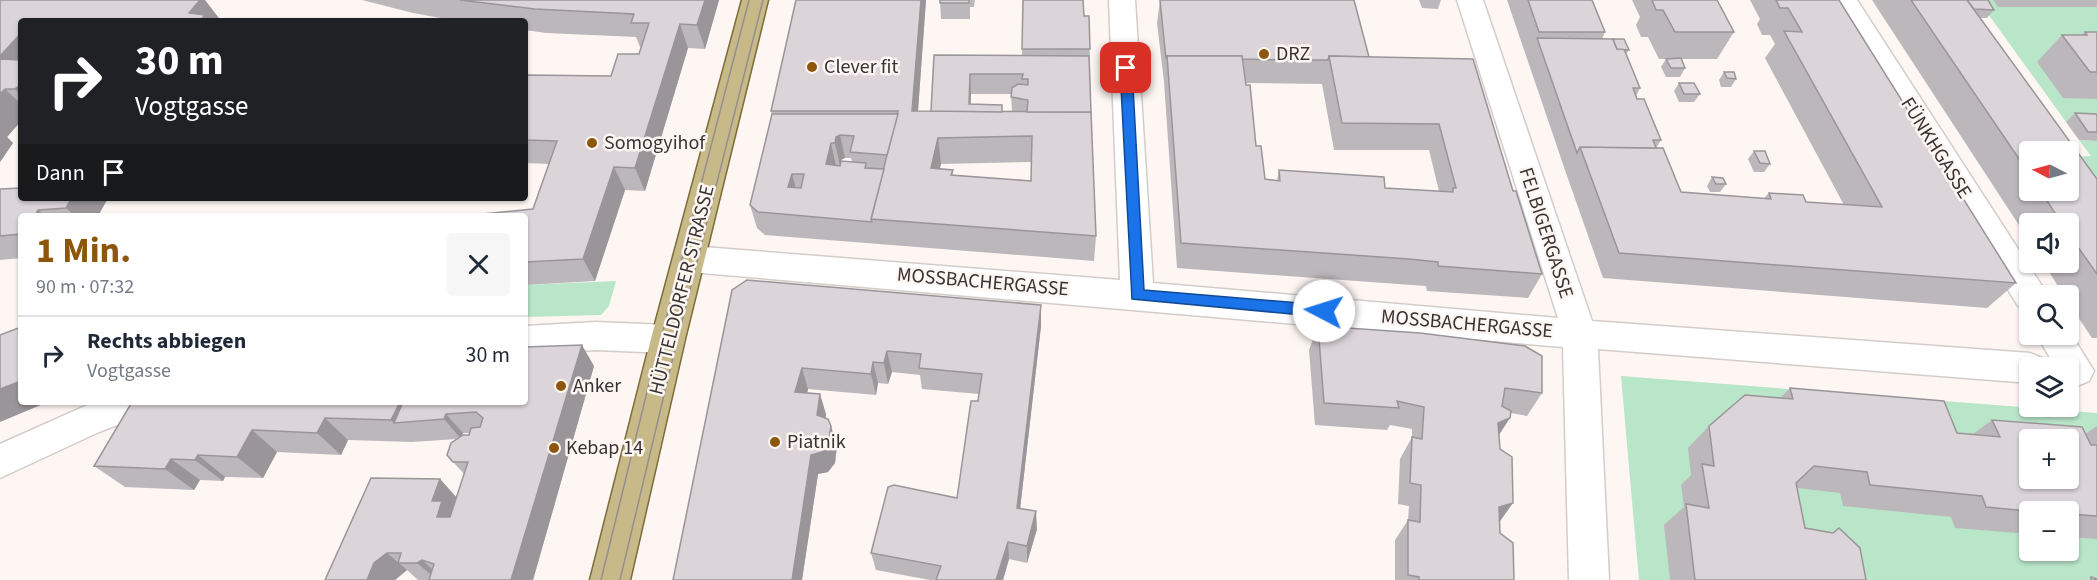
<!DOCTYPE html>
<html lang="de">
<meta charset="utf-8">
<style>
body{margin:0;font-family:"Source Sans 3",sans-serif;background:#f6f6f7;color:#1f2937;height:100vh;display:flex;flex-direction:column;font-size:22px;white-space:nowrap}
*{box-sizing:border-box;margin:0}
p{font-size:20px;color:#747a83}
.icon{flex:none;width:33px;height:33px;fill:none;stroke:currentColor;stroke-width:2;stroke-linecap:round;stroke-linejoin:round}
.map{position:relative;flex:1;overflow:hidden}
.drawer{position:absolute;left:18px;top:213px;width:510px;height:192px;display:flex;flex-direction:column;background:#fff;border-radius:6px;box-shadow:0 2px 4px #0004}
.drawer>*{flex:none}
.top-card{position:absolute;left:18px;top:18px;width:510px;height:183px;border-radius:6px;box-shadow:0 2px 4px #0004;background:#202124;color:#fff;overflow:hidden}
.needle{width:39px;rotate:276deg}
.tools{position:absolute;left:2019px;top:141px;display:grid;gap:12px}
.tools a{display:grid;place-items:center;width:60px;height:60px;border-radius:6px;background:#fff;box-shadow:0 2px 4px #0004;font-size:30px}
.pin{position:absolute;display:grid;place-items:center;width:51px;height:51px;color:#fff;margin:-26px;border-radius:12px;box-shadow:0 3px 9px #0006}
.me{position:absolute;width:66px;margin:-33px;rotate:275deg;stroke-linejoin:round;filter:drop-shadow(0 0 4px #0008)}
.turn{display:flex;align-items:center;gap:21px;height:126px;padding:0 18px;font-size:27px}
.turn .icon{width:78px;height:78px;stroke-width:2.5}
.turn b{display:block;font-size:42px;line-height:51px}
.then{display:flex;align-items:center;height:57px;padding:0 18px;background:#0003;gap:12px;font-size:22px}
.round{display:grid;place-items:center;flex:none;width:63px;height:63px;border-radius:6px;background:#f6f6f7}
.headline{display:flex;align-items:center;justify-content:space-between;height:102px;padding:0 18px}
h1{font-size:36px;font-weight:700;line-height:45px;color:#8d560b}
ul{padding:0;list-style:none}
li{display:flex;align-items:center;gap:18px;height:78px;padding:0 18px;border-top:2px solid #e0e1e3}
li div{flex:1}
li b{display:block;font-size:22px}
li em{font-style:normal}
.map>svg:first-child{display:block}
.green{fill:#b9e5c9;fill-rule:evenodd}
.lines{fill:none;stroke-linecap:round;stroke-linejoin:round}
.minor-casing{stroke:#d3cdca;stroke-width:3}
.major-casing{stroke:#7c6c37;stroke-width:3}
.minor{fill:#fff;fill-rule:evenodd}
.major{fill:#c7b988;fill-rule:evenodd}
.tram{stroke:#95908e;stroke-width:1.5}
.wall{fill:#bcb7bb;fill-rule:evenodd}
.shaded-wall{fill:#999598}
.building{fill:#dbd5d9;stroke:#999598;stroke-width:1.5;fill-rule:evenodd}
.route{fill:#1a73e8;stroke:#114b97;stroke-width:1.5}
.poi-dot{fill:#8d560b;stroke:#fdf6f3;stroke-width:2}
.labels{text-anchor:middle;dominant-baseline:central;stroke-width:5;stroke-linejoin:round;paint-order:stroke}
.poi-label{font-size:20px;fill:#373433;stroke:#fdf6f3;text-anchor:start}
.street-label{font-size:20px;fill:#373433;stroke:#fdf6f3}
</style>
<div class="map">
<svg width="2097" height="580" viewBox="0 0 2097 580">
<rect width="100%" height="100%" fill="#fdf6f3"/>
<g class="green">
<polygon points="1978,0 2097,0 2097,136 2087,122 2066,122"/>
<polygon points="2079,140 2097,141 2097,235 2068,190 2069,157 2091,156"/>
<polygon points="616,281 609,306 601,315 525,317 525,285"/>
<path d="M1621,376l476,37v167h-458zM2030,440h38v38h-38zM2030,512h38v38h-38z"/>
</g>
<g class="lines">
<defs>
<g id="minor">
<polygon points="1109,0 1135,0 1153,283 1558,318 1457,0 1483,0 1592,321 2030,353 2042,358 2047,368 2030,368 2030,383 1598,349 1609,580 1569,580 1563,347 690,272 679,268 674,259 679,250 690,246 1120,280"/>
<polygon points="1830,0 1857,0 2042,286 2046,296 2030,296 2030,309 2018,306"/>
<polygon points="596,322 668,325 680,329 685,339 680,349 668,353 596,350 525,354 525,326"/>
<polygon points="2068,329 2094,371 2089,381 2077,386 2068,383 2068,368 2056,368 2036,334 2068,334"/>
<polygon points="94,402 153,402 148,413 99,432 0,478 0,444"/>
</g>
<polygon id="major" points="742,0 768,0 685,339 630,580 590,580 651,339"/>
</defs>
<use href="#minor" class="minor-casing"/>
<use href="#major" class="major-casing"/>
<use href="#minor" class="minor"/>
<use href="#major" class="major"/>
<g class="tram">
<polyline points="601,580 646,396 749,0"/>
<polyline points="620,580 673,357 763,0"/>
</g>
</g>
<g class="wall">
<polygon points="0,0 205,0 221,21 21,21 21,121 7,137 13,143 0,162"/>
<polygon points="362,0 719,0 705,49 688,48 645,191 625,190 595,281 525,285 525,216 533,209 549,164 525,163 525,75 611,76 639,54 641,47 640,47 636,37 546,33 525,30 525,21 457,21 413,13"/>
<path d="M796,0h130l-8,111h13l3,-56h88l1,-55 61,16h5l2,96 5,124 -2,25 -329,-26 -8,-7 -7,-23 22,-91 -1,-3zM971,94h40l1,18h-9l-32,-8zM845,158h6l1,4 -11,2v-4zM1032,162l-1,19 -78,-6v-5l-14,-1 2,-5z"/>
<polygon points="940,0 975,0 974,7 970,7 970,19 941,19"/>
<path d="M1160,0l209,57 144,134 29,83 -14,24 -101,-7 -1,-5 -28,-2 -221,-16 -13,-186 -7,-59zM1246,83l76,1 12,66h95l10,41 -54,-3 -106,-18 -2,10 -12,-1 -9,-33z"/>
<polygon points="1419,0 1441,0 1438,9 1422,8"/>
<polygon points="1507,0 1592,0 1605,32 1602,39 1629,50 1626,54 1640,88 1636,96 1661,140 1656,148 1681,192 1764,198 1769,193 1806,202 1844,205 1765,58 1775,44 1770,35 1762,35 1757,24 1760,19 1750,0 1839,0 2016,283 1987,308 1603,278 1566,173"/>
<polygon points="1632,0 1717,0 1734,32 1717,59 1681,59 1685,68 1680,77 1666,77 1661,67 1666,59 1659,59 1648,37 1641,37 1636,25 1640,17"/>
<path d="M1872,0h116l6,10 -7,8h-7l117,161v159h-5l-24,-36v-6h-4l-21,-34h25v-38h-38v18zM2030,152l38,38h-38z"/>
<polygon points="1993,0 2097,0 2097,7 1998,7"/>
<polygon points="2085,32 2097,32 2097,99 2063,98 2037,62 2062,35 2082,35"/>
<polygon points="1724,72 1736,79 1731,87 1721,87 1719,80"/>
<polygon points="1679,83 1700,94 1694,102 1679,102 1674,91"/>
<polygon points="2075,113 2097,116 2097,141 2079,140 2066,122"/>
<polygon points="1754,151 1770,164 1764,172 1754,172 1748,159"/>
<polygon points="1712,177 1726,184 1720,192 1710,192 1707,186"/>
<polygon points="0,189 21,198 108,198 98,216 21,216 21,258 0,260"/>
<polygon points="732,290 1041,305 1041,326 1020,509 1037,529 1027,563 1009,559 1003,580 930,580 876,570 871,553 957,498 979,394 922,389 920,375 892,372 888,384 878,383 876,395 808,389 807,393 826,414 826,418 837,445 835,463 828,472 818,474 802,580 673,580"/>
<polygon points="1318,326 1542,393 1527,416 1511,413 1499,435 1500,533 1514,580 1395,580 1395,540 1408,520 1409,506 1398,504 1400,459 1412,437 1412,429 1390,425 1387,430 1315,425 1309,350"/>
<path d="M594,366l-61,214h-115l-11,-10 -12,10h-70l115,-101 16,18 8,-23 -17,-19 10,-16 -45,3 -64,-2 -7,15 -64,-3 -14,26 -38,-1 -2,4 -23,-1 -6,10 -69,-3 -31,-21 38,-64zM463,433h7l-1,2h-7z"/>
<polygon points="1790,388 1957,433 1973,434 1992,420 2085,434 2097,426 2097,539 2068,537 2068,512 2030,512 2030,534 1955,528 1951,517 1843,506 1840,493 1797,488 1805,528 1866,580 1670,580 1664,525 1684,507 1681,485 1691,475 1688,448 1709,426 1780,398"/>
</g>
<g class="shaded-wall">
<polygon points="200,0 205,0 221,21 195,21 189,13"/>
<polygon points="705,0 719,0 705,49 697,25"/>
<polygon points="921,0 926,0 916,138 912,111"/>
<polygon points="680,24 688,48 645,191 635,168"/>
<polygon points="21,33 21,82 0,61 0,56"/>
<polygon points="970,74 971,94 970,118 969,104"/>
<polygon points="21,84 21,95 15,89"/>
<polygon points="5,89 21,104 21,121 7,137 13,143 0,162 0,94"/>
<polygon points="840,135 845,158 841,160 840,166 835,143 836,137"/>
<polygon points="938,138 941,164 934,194 931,168"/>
<polygon points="831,143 836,166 826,164"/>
<polygon points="614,167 625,190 595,281 583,259"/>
<polygon points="792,174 798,196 788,187"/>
<polygon points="72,198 108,198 98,216 75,216 66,208"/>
<polygon points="38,210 45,216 35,216"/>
<polygon points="1041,305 1041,326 1018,527 1017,508"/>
<polygon points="582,345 594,366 533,580 511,580"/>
<polygon points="887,351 892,372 888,384 884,363"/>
<polygon points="873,362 878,383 876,395 871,374"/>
<polygon points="802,368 808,389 802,412 795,392"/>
<polygon points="21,381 21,402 48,402 0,422 0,389"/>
<polygon points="820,394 826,414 824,435 817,415"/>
<polygon points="400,402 430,402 394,423 412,442 391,420"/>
<polygon points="446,414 463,433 461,439 444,419"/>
<polygon points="325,418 348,440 341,455 317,433"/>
<polygon points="1510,418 1495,441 1498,423"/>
<polygon points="831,426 837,445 835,463 828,472 818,474 802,580 792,580 811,455"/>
<polygon points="252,430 277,452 263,478 237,457"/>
<polygon points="198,455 225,477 223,481 195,460"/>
<polygon points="171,459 200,480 194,490 165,469"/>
<polygon points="440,479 457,498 460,519 437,517 432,501"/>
<polygon points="1513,503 1498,524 1499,507"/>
<polygon points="1036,511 1037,529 1027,563 1027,546"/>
<polygon points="1008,542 1009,559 1003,580 996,580"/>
<polygon points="387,553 407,570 395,580 367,580 374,563"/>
<polygon points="422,560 441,577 437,580 417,563"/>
</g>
<g class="building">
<polygon points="0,0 200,0 189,13 205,15 200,21 21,21 21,33 0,56"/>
<polygon points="460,0 705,0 697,25 680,24 635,168 614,167 583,259 525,262 525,216 463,216 533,209 557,141 525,140 525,75 611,76 618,54 639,54 649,23 631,23 634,14 535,9"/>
<path d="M796,0h125l-9,111 179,1 5,124 -225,-17 27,-108h-127zM1032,136l-1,45 -80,-6 2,-5 -22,-2 7,-30z"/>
<rect x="940" y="0" width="29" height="3"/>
<polygon points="1023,0 1083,0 1084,16 1089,16 1090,49 1022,49"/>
<polygon points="1160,0 1354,0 1369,57 1329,56 1328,60 1288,60 1242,59 1242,56 1167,56 1166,59"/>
<polygon points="1528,0 1592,0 1605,32 1539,32"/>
<polygon points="1652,0 1717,0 1734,32 1675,32 1663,10 1656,10"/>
<polygon points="1776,0 1839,0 2016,283 1619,253 1580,147 1663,148 1681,192 1771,199 1769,193 1803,195 1806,202 1882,207 1784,31 1802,32 1788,8 1780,8"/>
<polygon points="1911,0 1967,0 2097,179 2097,274 2068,233 2068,224 2062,224 2040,190 2068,190 2068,152 2030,152 2030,175"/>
<polygon points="1967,0 1988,0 1994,10 1974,9"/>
<polygon points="2085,32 2097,32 2097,72 2090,72 2062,35 2087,35"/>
<polygon points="1537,38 1613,39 1617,49 1624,49 1640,88 1633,88 1637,99 1644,99 1661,140 1653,140 1656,148 1580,147 1577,153"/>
<polygon points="1613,39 1624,39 1629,50 1617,49"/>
<polygon points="934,55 1089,56 1091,112 1027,112 1028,100 1011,97 1012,88 1018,84 1028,85 1028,79 1022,79 1023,74 970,74 969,104 1002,105 1002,112 931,111"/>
<polygon points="1167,56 1242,56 1246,85 1250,85 1256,146 1261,146 1265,179 1280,181 1279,170 1384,177 1385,188 1453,192 1453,188 1456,188 1439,124 1342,123 1329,56 1473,59 1513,191 1516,191 1542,274 1438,266 1438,262 1409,259 1181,243"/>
<polygon points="1681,58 1685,68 1671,68 1666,59"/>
<polygon points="0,59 21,60 21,84 15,89 5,89 0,94"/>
<polygon points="1724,72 1734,72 1736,79 1727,78"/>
<polygon points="1679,83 1694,83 1700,94 1684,94"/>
<polygon points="2075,113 2096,114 2097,116 2097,132 2088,132"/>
<path d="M772,114h126l-11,41 -37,-3 4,-16 -14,-1 -4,2 -1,6h-4l-5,21 14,2 1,-5 25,2 -1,5 19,1 -13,50 1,3 -114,-10 -8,-7zM792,174h12l-3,14 -13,-1z"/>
<polygon points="1754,151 1765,151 1770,164 1760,163"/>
<polygon points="1712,177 1723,178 1726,184 1716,184"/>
<polygon points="21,188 21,198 72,198 66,208 38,210 35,216 21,216 21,234 0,236 0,189"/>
<polygon points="747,280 1041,305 1017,508 1036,511 1027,546 1008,542 996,580 936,580 941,566 871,553 888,487 894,485 957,498 971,401 978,401 982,374 919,368 921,354 887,351 884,363 873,362 871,374 802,368 795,392 820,394 817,415 828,419 831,426 828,444 822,452 811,455 792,580 673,580 732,290"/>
<polygon points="1318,326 1420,333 1525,346 1542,356 1542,393 1505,388 1502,406 1511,411 1510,418 1498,423 1500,449 1512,457 1513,503 1499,507 1500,533 1513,543 1514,580 1419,580 1419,577 1408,575 1408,520 1420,522 1421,485 1410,483 1412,437 1422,439 1424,407 1397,401 1399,408 1324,403"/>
<polygon points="21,327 21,381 0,389 0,335"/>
<polygon points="582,345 511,580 429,580 434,564 422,560 417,563 398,563 401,553 387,553 374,563 367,580 325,580 371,478 440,479 432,501 442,501 437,517 450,517 468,462 453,462 447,455 451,443 463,435 469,435 471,428 480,427 483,418 476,412 446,414 444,419 394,423 403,402 525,402 525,347"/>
<path d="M1790,388l154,13 13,32 43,4 -8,-17 90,7 9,18h6v71l-29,-2v-2h-30l-52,-5 -4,-11 -112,-11 -3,-13 -53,-6 -18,17 9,45 28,5 6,-5 21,20 6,32h-171l-9,-76 23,4 -7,-44 12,2 -5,-40 36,-31 48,4zM2030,440h38v38h-38z"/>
<polygon points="132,402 400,402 391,420 325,418 317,433 252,430 237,457 198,455 195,460 171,459 165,469 94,466"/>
<polygon points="2091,577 2097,579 2097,580 2091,580"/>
</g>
<polygon class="route" points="1126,64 1132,68 1144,290 1324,305 1328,307 1331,311 1328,315 1324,317 1132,299 1120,68"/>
<g class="poi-dot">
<circle cx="1264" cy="54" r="6"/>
<circle cx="812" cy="67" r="6"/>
<circle cx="592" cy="143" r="6"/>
<circle cx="561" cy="386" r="6"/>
<circle cx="775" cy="442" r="6"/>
<circle cx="554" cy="448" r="6"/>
</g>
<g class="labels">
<g class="poi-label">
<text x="1276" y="54">DRZ</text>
<text x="824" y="67">Clever fit</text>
<text x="604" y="143">Somogyihof</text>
<text x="573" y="386">Anker</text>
<text x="787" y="442">Piatnik</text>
<text x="566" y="448">Kebap 14</text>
</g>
<g class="street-label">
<text transform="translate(1936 148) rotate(58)">FÜNKHGASSE</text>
<text transform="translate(1546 233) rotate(72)">FELBIGERGASSE</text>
<text transform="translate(983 282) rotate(5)">MOSSBACHERGASSE</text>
<text transform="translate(682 290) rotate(-76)">HÜTTELDORFER STRASSE</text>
<text transform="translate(1467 324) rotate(5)">MOSSBACHERGASSE</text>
</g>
</g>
</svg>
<div class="tools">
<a><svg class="needle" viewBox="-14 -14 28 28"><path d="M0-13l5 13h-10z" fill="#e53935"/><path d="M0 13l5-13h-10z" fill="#747a83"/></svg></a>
<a><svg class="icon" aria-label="sound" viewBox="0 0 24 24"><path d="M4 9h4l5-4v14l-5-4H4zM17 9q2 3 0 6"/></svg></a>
<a><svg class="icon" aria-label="search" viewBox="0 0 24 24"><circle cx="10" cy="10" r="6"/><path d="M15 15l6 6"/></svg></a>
<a><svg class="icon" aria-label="layers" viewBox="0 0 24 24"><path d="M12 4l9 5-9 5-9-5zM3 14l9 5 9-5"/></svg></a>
<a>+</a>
<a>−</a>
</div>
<div class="pin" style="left:1126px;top:68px;background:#d93025"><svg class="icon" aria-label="arrive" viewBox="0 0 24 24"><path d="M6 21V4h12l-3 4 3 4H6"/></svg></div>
<svg class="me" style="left:1324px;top:311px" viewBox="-20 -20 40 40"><circle r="19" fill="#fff"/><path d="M0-13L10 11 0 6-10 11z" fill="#1a73e8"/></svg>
<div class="top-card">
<div class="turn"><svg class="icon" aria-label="right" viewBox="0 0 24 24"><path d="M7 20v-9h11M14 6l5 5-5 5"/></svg><div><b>30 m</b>Vogtgasse</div></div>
<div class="then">Dann<svg class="icon" aria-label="arrive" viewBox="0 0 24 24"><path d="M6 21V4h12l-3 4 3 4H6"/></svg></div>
</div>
<section class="drawer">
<div class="headline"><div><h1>1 Min.</h1><p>90 m · 07:32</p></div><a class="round"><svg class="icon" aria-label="close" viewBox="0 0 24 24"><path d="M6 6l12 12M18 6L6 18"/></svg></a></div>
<ul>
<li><svg class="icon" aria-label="right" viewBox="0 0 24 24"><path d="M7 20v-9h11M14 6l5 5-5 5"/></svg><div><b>Rechts abbiegen</b><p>Vogtgasse</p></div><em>30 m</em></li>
</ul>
</section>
</div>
